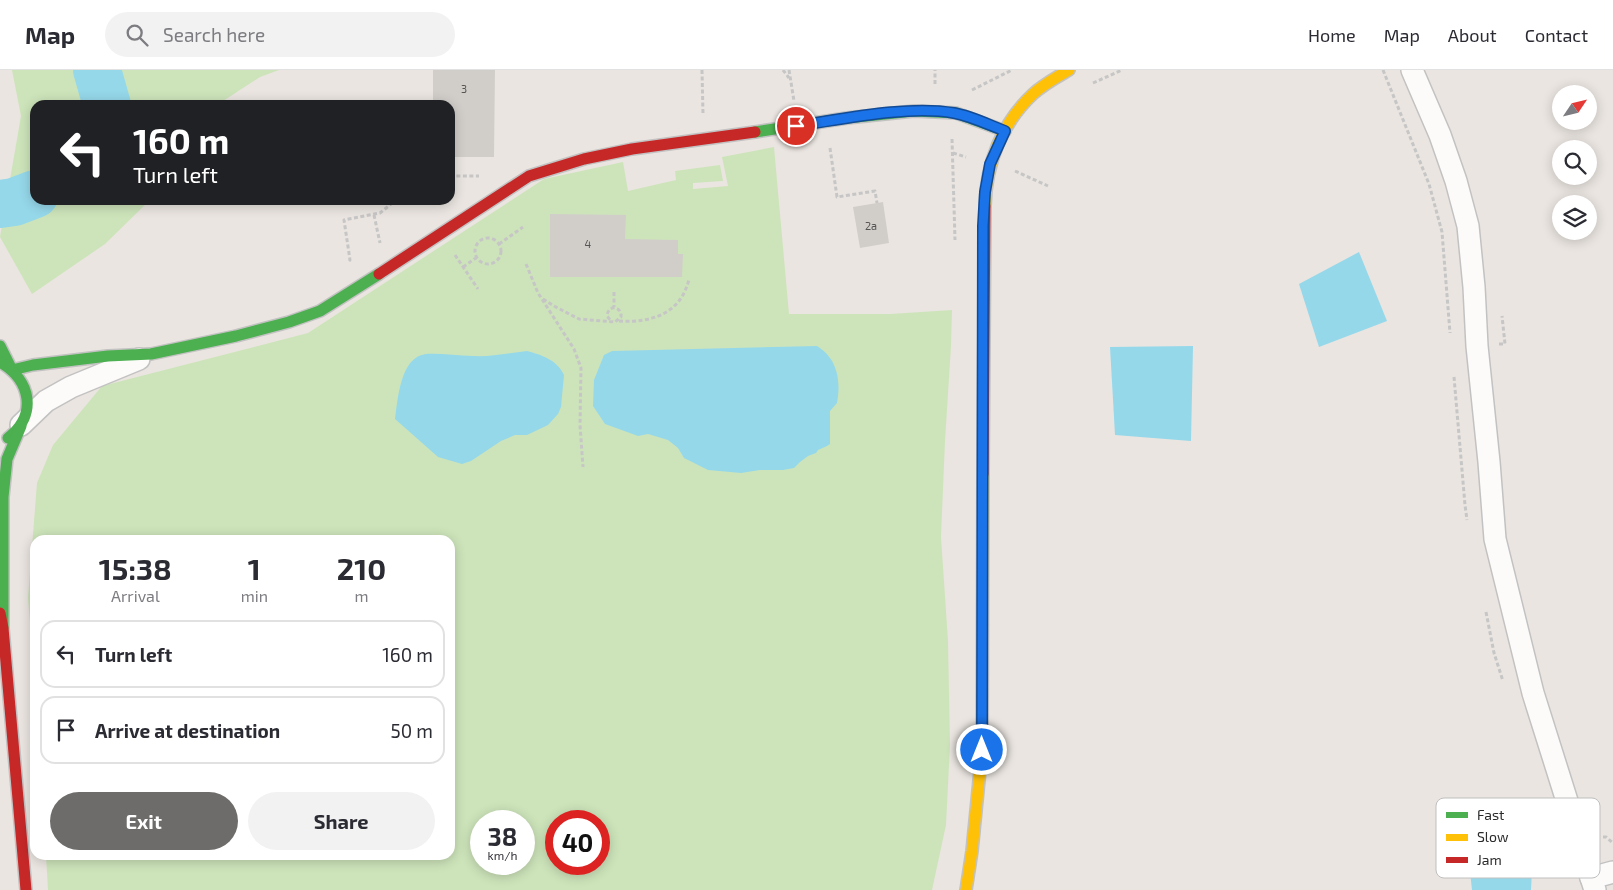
<!DOCTYPE html>
<style>
body{margin:0;font-family:"Exo 2",sans-serif;background:#f2f2f3;color:#2b2b33;height:100vh;display:flex;flex-direction:column;font-size:19px;white-space:nowrap}
*{box-sizing:border-box;margin:0}
p{font-size:16px;color:#7c7c81}
.icon{flex:none;width:28px;height:28px;fill:none;stroke:currentColor;stroke-width:2;stroke-linecap:round;stroke-linejoin:round}
.map{position:relative;flex:1;overflow:hidden}
.sheet{position:absolute;left:30px;top:465px;width:425px;height:325px;display:flex;flex-direction:column;background:#fff;border-radius:15px;box-shadow:0 2px 12px #0003}
.sheet>*{flex:none}
.hud{position:absolute;left:30px;top:30px;width:425px;height:105px;border-radius:15px;box-shadow:0 2px 12px #0003;background:#202124;color:#fff;overflow:hidden}
.needle{width:32px;rotate:55deg}
.buttons{position:absolute;left:1552px;top:15px;display:grid;gap:10px}
.buttons a{display:grid;place-items:center;width:45px;height:45px;border-radius:50%;background:#fff;box-shadow:0 2px 12px #0003;font-size:25px}
.speed{position:absolute;left:470px;top:740px;display:flex;gap:10px;font-size:25px;font-weight:700;text-align:center}
.speed>*{display:grid;place-content:center;width:65px;height:65px;border-radius:50%;background:#fff;box-shadow:0 2px 12px #0003;line-height:1}
.speed small{font-size:12px;font-weight:400}
.speed .limit{border:8px solid #d22;background:#fff;color:#111}
.pin{position:absolute;display:grid;place-items:center;width:42px;height:42px;color:#fff;margin:-21px;border:2px solid #fff;border-radius:50%;box-shadow:0 1px 5px #0007}
.me{position:absolute;width:55px;margin:-28px;rotate:0deg;stroke-linejoin:round;filter:drop-shadow(0 0 4px #0008)}
.turn{display:flex;align-items:center;gap:18px;height:105px;padding:0 20px;font-size:22px}
.turn .icon{width:65px;height:65px;stroke-width:2.5}
.turn b{display:block;font-size:35px;line-height:42px}
.eta{display:flex;justify-content:space-evenly;align-items:center;height:85px;text-align:center}
.eta b{font-size:30px;font-weight:700;line-height:35px}
.action{display:flex;gap:10px;margin-top:auto;padding:10px 20px}
.action a{flex:1;height:58px;border-radius:30px;background:#6e6c6a;color:#fff;font-size:20px;font-weight:700;line-height:58px;text-align:center}
.action a+a{background:#f2f2f3;color:#2b2b33}
ul{padding:0;list-style:none}
li{display:flex;align-items:center;gap:15px;height:68px;margin:0 10px 8px;padding:0 10px;border:2px solid #e1e1e2;border-radius:15px}
li div{flex:1}
li b{display:block;font-size:19px}
li em{font-style:normal}
header{display:flex;align-items:center;gap:30px;box-sizing:border-box;height:70px;padding:0 25px;background:#fff;border-bottom:1px solid #e1e1e2}
header strong{font-size:24px}
nav{display:flex;gap:28px;margin-inline-start:auto;font-size:18px}
.search{width:350px;height:45px;background:#f2f2f3;display:flex;align-items:center;gap:12px;box-sizing:border-box;padding:0 18px;border-radius:28px;color:#7c7c81;font-size:19px}
.map>svg:first-child{display:block}
.green{fill:#cde4ba;fill-rule:evenodd}
.water{fill:#95d8ea}
.lines{fill:none;stroke-linecap:round;stroke-linejoin:round}
.river{stroke:#95d8ea;stroke-width:48}
.building{fill:#d1ceca}
.street-casing{stroke:#c3c2c2;stroke-width:24}
.fast-casing{stroke:#c3c2c2;stroke-width:14}
.slow-casing{stroke:#c3c2c2;stroke-width:14}
.jam-casing{stroke:#c3c2c2;stroke-width:14}
.path{stroke:#c6c6c6;stroke-width:3;stroke-dasharray:4 2.5;stroke-linecap:butt}
.street{stroke:#fcfbfa;stroke-width:21}
.fast{stroke:#4caf50;stroke-width:11}
.slow{stroke:#ffc107;stroke-width:11}
.jam{stroke:#c62828;stroke-width:11}
.route-casing{stroke:#114b97;stroke-width:12}
.route{stroke:#1a73e8;stroke-width:9}
.labels{text-anchor:middle;dominant-baseline:central;stroke-width:4.5;stroke-linejoin:round;paint-order:stroke}
.number-label{font-size:11px;fill:#555454}
.key{fill:#fff;stroke:#bfbfbf;stroke-width:1}
.key-label{font-size:14px;fill:#2b2b2b}
</style>
<header>
<strong>Map</strong>
<div class="search"><svg class="icon" aria-label="search" viewBox="0 0 24 24"><circle cx="10" cy="10" r="6"/><path d="M15 15l6 6"/></svg>Search here</div>
<nav><a>Home</a><a>Map</a><a>About</a><a>Contact</a></nav>
</header>
<div class="map">
<svg width="1613" height="820" viewBox="0 0 1613 820">
<rect width="100%" height="100%" fill="#eae5e0"/>
<g class="green">
<polygon points="12,0 279,0 260,7 217,35 35,35 35,130 150,130 105,174 32,224 0,167 21,46"/>
<path d="M774,77l15,167h101l62,-4 -1,36 -6,95 -4,96 7,104 2,104 -4,80 -14,65h-884l-2,-35h404v-315h-415v144l-7,-86 9,-115 16,-38 49,-59 206,-53 236,-154 79,-17 5,29 48,-11 -1,-9 45,-6 3,16 -30,2v6l35,-3 -6,-29zM481,751h43v43h-43zM556,751h43v43h-43z"/>
</g>
<g class="water">
<polygon points="1359,182 1387,251 1319,277 1299,214"/>
<path d="M817,276c21,13 24,35 20,57l-7,8v33l-3,2 -9,4 -2,3 -8,3 -8,6 -6,6 -11,2h-23l-19,3 -33,-3 -24,-12 -6,-10 -10,-8 -20,-6 -10,2 -33,-12 -12,-18 1,-26 10,-25 8,-4z"/>
<polygon points="1193,276 1191,371 1115,365 1110,277"/>
<path d="M527,281c15,4 30,9 37,24l-3,32 -3,7 -10,11 -21,10h-12l-14,6 -30,20 -9,3 -24,-7 -43,-38c3,-20 5,-62 31,-65 15,-1 31,2 47,2 17,1 36,-3 54,-5z"/>
<polygon points="1469,793 1532,800 1531,820 1472,820"/>
</g>
<g class="lines">
<g class="river">
<polyline points="97,0 107,35"/>
<polyline points="0,134 14,132 35,124"/>
</g>
</g>
<g class="building">
<polygon points="433,0 495,0 494,87 450,87 450,35 433,35"/>
<polygon points="883,132 889,173 860,178 853,137"/>
<polygon points="550,144 626,145 625,169 678,170 678,184 683,184 682,207 550,207"/>
</g>
<g class="lines">
<defs>
<g id="street">
<polyline points="1412,0 1440,65 1456,111 1468,156 1474,217 1477,276 1489,392 1495,469 1533,623 1595,820"/>
<polyline points="21,355 46,331 71,317 139,289"/>
<polyline points="1591,808 1613,802"/>
</g>
<g id="fast">
<polyline points="755,62 847,48 914,41 956,43 1005,61"/>
<polyline points="0,276 12,300 33,295 108,286 151,284 236,266 289,252 320,241 379,204"/>
<path d="M0,292c31,18 38,53 8,76"/>
<polyline points="3,558 3,427 7,389 21,356"/>
</g>
<g id="slow">
<path d="M985,136c1,-43 17,-83 48,-112 11,-10 24,-17 36,-24"/>
<polyline points="966,820 972,781 982,680 983,404"/>
</g>
<g id="jam">
<polyline points="379,204 529,106 584,89 632,79 755,62"/>
<polyline points="983,404 985,136"/>
<polyline points="0,543 3,558 26,820"/>
</g>
</defs>
<use href="#street" class="street-casing"/>
<use href="#fast" class="fast-casing"/>
<use href="#slow" class="slow-casing"/>
<use href="#jam" class="jam-casing"/>
<g class="path">
<polyline points="702,0 703,44"/>
<polyline points="783,0 789,8"/>
<polyline points="789,0 794,31"/>
<polyline points="1383,0 1429,114 1442,162 1450,263"/>
<polyline points="1093,13 1122,0"/>
<polyline points="935,14 935,0"/>
<polyline points="972,20 1012,0"/>
<polyline points="952,69 955,170"/>
<polyline points="830,78 837,127 875,121 877,133"/>
<polyline points="953,83 966,87"/>
<polyline points="1015,101 1048,116"/>
<polyline points="450,107 454,106 479,106"/>
<polyline points="374,145 380,173"/>
<circle cx="488" cy="181" r="13"/>
<polyline points="499,174 523,157"/>
<polyline points="455,185 478,219"/>
<polyline points="349,191 350,190 344,150 380,143 396,130"/>
<polyline points="526,194 538,223 574,279 581,298 580,355 583,397"/>
<polyline points="463,197 476,188"/>
<polyline points="614,222 614,237"/>
<path d="M543,229l11,7 25,13 36,3 6,-5c1,-11 -13,-13 -14,-1l4,5"/>
<path d="M619,251c32,2 62,-7 70,-42"/>
<polyline points="1499,274 1505,274 1502,246"/>
<polyline points="1454,307 1465,435 1467,450"/>
<polyline points="1486,542 1494,583 1503,611"/>
<polyline points="1603,767 1606,767 1613,773"/>
</g>
<use href="#street" class="street"/>
<use href="#fast" class="fast"/>
<use href="#slow" class="slow"/>
<use href="#jam" class="jam"/>
</g>
<g class="lines">
<defs>
<path id="route" d="M796,56c48,-7 111,-21 158,-13 17,3 35,12 51,18l-15,33 -5,28 -2,34 -1,524"/>
</defs>
<use href="#route" class="route-casing"/>
<use href="#route" class="route"/>
</g>
<g class="labels">
<g class="number-label">
<text x="464" y="18">3</text>
<text x="871" y="155">2a</text>
<text x="588" y="173">4</text>
</g>
</g>
<rect x="1436" y="728" width="164" height="80" rx="8" class="key"/>
<rect x="1446" y="742" width="22" height="6" fill="#4caf50"/>
<rect x="1446" y="764" width="22" height="7" fill="#ffc107"/>
<rect x="1446" y="787" width="22" height="6" fill="#c62828"/>
<g class="key-label">
<text x="1477" y="750">Fast</text>
<text x="1477" y="772">Slow</text>
<text x="1477" y="795">Jam</text>
</g>
</svg>
<div class="buttons">
<a><svg class="needle" viewBox="-14 -14 28 28"><path d="M0-13l5 13h-10z" fill="#e53935"/><path d="M0 13l5-13h-10z" fill="#7c7c81"/></svg></a>
<a><svg class="icon" aria-label="search" viewBox="0 0 24 24"><circle cx="10" cy="10" r="6"/><path d="M15 15l6 6"/></svg></a>
<a><svg class="icon" aria-label="layers" viewBox="0 0 24 24"><path d="M12 4l9 5-9 5-9-5zM3 14l9 5 9-5"/></svg></a>
</div>
<div class="speed"><div>38<small>km/h</small></div><div class="limit">40</div></div>
<div class="pin" style="left:796px;top:56px;background:#d93025"><svg class="icon" aria-label="arrive" viewBox="0 0 24 24"><path d="M6 21V4h12l-3 4 3 4H6"/></svg></div>
<svg class="me" style="left:982px;top:680px" viewBox="-20 -20 40 40"><circle r="17" fill="#1a73e8" stroke="#fff" stroke-width="3"/><path d="M0-11L8 9 0 5-8 9z" fill="#fff"/></svg>
<div class="hud">
<div class="turn"><svg class="icon" aria-label="left" viewBox="0 0 24 24"><path d="M17 20v-9H6M10 6l-5 5 5 5"/></svg><div><b>160 m</b>Turn left</div></div>
</div>
<section class="sheet">
<div class="eta">
<div><b>15:38</b><p>Arrival</p></div>
<div><b>1</b><p>min</p></div>
<div><b>210</b><p>m</p></div>
</div>
<ul>
<li><svg class="icon" aria-label="left" viewBox="0 0 24 24"><path d="M17 20v-9H6M10 6l-5 5 5 5"/></svg><div><b>Turn left</b></div><em>160 m</em></li>
<li><svg class="icon" aria-label="arrive" viewBox="0 0 24 24"><path d="M6 21V4h12l-3 4 3 4H6"/></svg><div><b>Arrive at destination</b></div><em>50 m</em></li>
</ul>
<div class="action"><a>Exit</a><a>Share</a></div>
</section>
</div>
